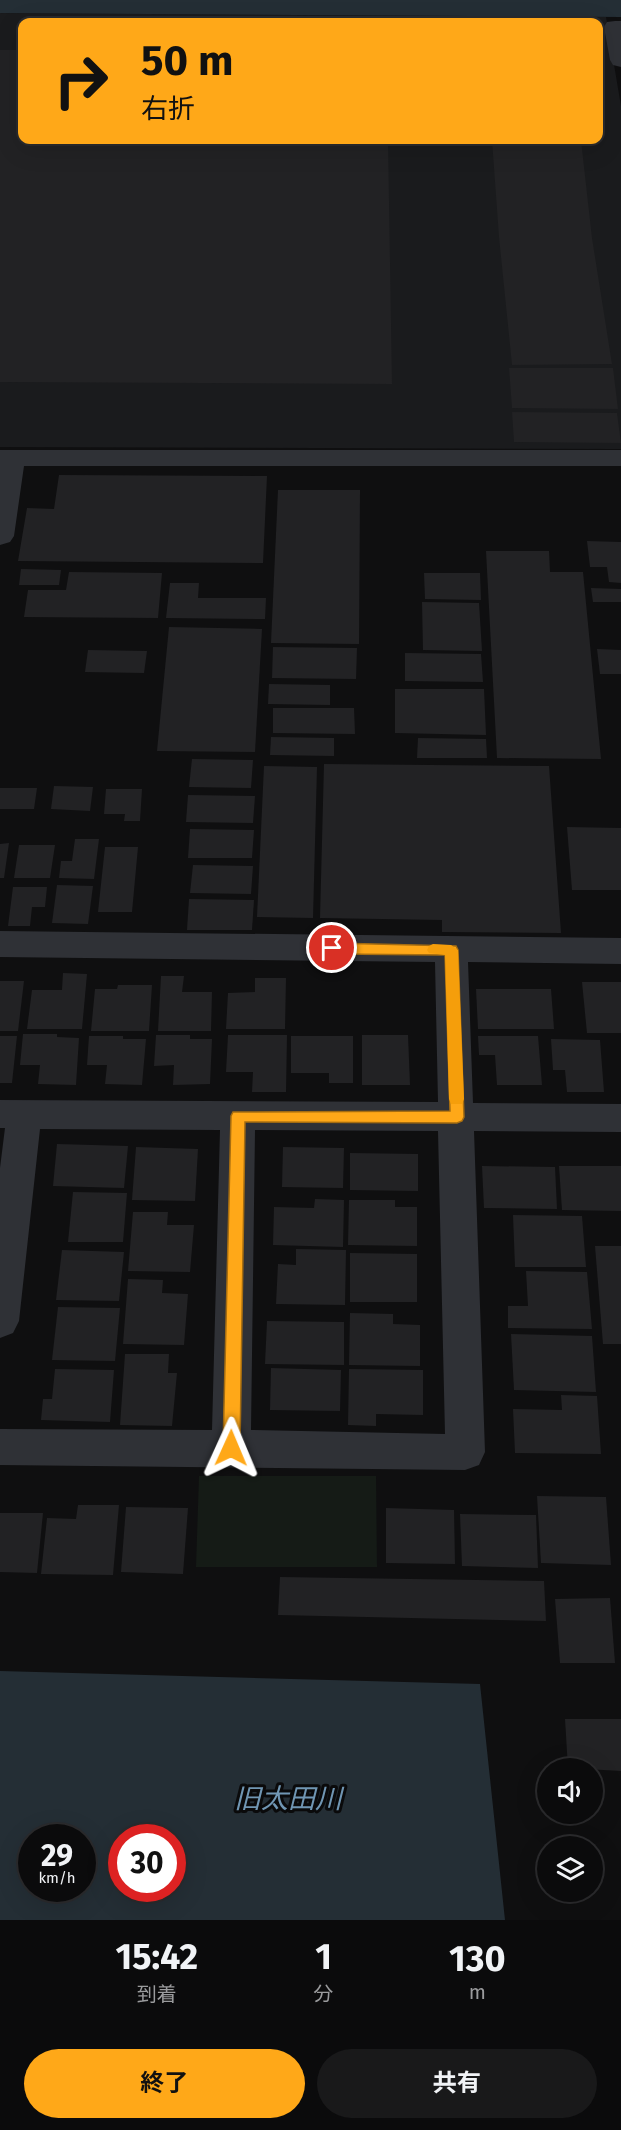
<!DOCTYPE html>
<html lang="ja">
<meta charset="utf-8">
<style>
body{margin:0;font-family:"Fira Sans","Noto Sans JP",sans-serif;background:#19191a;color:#f1f3f6;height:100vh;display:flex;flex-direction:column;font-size:22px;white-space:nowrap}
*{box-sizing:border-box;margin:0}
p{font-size:20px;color:#9a9b9d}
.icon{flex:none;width:33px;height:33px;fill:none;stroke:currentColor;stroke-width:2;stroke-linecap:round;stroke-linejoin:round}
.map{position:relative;height:1920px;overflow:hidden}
.drawer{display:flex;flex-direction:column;background:#0b0b0c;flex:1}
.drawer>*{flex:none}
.banner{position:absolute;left:18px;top:18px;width:585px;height:126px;border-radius:12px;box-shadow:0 6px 24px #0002,0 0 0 2px #2b2b2d;background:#ffa818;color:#111;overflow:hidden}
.fabs{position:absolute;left:537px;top:1758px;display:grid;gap:12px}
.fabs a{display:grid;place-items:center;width:66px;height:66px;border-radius:50%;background:#0b0b0c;box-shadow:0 6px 24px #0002,0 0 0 2px #2b2b2d;font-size:30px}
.speed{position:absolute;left:18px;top:1824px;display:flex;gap:12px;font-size:30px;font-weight:700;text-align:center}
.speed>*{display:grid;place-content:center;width:78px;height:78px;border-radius:50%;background:#0b0b0c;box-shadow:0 6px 24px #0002,0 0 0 2px #2b2b2d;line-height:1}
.speed small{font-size:15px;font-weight:400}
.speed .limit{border:9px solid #d22;background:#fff;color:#111}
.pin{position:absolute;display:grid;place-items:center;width:51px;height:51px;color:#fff;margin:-26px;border:3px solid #fff;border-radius:50%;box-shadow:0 2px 6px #0007}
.me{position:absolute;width:66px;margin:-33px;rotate:1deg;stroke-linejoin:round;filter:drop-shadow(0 0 4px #0008)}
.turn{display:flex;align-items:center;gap:21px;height:126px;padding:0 24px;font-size:27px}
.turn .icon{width:78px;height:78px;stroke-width:2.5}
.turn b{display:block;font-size:42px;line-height:51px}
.eta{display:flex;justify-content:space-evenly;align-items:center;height:102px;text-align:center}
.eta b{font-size:36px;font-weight:700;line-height:42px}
.button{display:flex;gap:12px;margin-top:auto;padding:12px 24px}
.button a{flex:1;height:69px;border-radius:36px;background:#ffa818;color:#111;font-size:24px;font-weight:700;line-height:69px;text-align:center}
.button a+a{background:#19191a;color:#f1f3f6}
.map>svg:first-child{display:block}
.built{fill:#1a1b1d;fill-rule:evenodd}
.green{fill:#151b16}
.water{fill:#242e35;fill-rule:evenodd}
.building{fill:#222224}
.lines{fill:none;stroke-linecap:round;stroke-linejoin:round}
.minor{fill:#2f3136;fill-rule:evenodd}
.route{fill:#ffa818;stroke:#a66d10;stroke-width:1.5}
.slow{fill:#f59e0b}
.labels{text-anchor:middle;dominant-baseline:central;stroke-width:6;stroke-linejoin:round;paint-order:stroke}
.near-water-label{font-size:27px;font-style:italic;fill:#7096b3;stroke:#0a0a0b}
</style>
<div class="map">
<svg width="621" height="1920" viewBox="0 0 621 1920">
<rect width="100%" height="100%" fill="#0f0f10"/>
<path class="built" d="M0,13l606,4 15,89v343l-621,-2zM22,22h576v118h-576z"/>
<polygon class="green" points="199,1476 376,1476 377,1567 196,1567"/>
<g class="water">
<polygon points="0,0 621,0 621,17 0,13"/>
<path d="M0,1671l480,13 25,236h-505zM32,1838h50v50h-50zM122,1838h50v50h-50z"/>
</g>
<g class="building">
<polygon points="484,16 567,17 568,22 485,22"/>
<polygon points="0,50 22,50 22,140 388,140 392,384 0,382"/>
<polygon points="492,140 581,140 592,238 612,364 512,365 499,237"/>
<polygon points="509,368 613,368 618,409 512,408"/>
<polygon points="512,412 617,413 621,443 514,442"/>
<polygon points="59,475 267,476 263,563 18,561 27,508 54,509"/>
<polygon points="278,490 360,490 359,644 271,643"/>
<polygon points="587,541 621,542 621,583 609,582 607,567 590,567"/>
<polygon points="486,551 549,551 550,572 583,572 601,759 497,758"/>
<polygon points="21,569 61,570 59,585 19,585"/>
<polygon points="69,572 162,573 158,618 24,617 28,590 66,590"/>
<polygon points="424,573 480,573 481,600 425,599"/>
<polygon points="170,583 199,583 198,598 266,598 265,619 166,618"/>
<polygon points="591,588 621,589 621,602 593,602"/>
<polygon points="422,602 479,603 482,651 423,650"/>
<polygon points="169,627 262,629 255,752 157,751"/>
<polygon points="273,647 357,648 356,679 272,678"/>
<polygon points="597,649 621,650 621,674 600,674"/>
<polygon points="88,650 147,651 144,673 85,672"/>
<polygon points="405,653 481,654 483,682 405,681"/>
<polygon points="269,684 330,685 330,705 268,704"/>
<polygon points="395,689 484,689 486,735 395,733"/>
<polygon points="273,708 354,708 355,734 273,733"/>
<polygon points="271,737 334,738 334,756 270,755"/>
<polygon points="418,738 486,739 487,758 417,758"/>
<polygon points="192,759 253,760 251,788 189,787"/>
<polygon points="324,764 549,766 561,933 442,932 442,920 320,918"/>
<polygon points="264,766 317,767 313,918 257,917"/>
<polygon points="54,786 93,787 90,811 51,809"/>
<polygon points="0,788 37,788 34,809 0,809"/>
<polygon points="106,789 142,789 140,821 124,821 125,814 104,814"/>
<polygon points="188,795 255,796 253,823 186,822"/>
<polygon points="567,827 621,828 621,890 572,890"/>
<polygon points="190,829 254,830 252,858 188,858"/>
<polygon points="75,839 99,839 94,879 59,878 61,861 72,861"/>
<polygon points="9,843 4,878 0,878 0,844"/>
<polygon points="19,845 55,845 50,878 14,878"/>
<polygon points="105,847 138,847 132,912 98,912"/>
<polygon points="193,865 253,866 251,894 190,893"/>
<polygon points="57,885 93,886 88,924 52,923"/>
<polygon points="13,887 47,887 45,907 32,907 30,926 8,926"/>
<polygon points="189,899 254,900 252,930 187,930"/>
<polygon points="63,973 87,974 82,1029 27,1029 32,990 62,990"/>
<polygon points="161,976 184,976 182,992 212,992 211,1031 158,1031"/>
<polygon points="255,978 286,978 285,1029 226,1029 228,993 255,992"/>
<polygon points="0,981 24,981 18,1031 0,1031"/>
<polygon points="582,982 621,982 621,1033 587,1033"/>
<polygon points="118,985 152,985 149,1031 91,1031 95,989 117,989"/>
<polygon points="476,989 551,989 554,1029 478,1029"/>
<polygon points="23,1034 57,1034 57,1037 79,1038 76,1085 38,1084 40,1065 20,1065"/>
<polygon points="156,1035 190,1035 190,1039 212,1039 210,1084 173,1085 174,1065 154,1066"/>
<polygon points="228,1035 287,1035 286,1092 252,1092 253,1072 226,1072"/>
<polygon points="362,1035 408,1035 410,1085 362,1085"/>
<polygon points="0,1036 17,1036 12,1083 0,1083"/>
<polygon points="89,1036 123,1036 123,1039 146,1039 142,1085 105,1084 107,1065 87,1065"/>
<polygon points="291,1036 353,1036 353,1083 329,1083 329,1073 291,1073"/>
<polygon points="478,1036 538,1036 542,1085 497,1085 495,1055 479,1055"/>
<polygon points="551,1039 600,1040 604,1092 567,1092 565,1070 553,1070"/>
<polygon points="57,1144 128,1146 124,1188 53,1186"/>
<polygon points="136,1147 198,1149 195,1201 132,1200"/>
<polygon points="283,1147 344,1148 343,1188 282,1187"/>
<polygon points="350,1153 418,1154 418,1191 350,1190"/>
<polygon points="482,1166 555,1167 557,1209 484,1208"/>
<polygon points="559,1166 621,1166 621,1211 562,1210"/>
<polygon points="73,1192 127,1193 123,1242 68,1242"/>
<polygon points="315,1199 344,1200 343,1247 273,1245 274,1207 314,1208"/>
<polygon points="349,1200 395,1200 395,1207 417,1207 417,1246 348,1245"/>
<polygon points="133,1212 168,1212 167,1225 194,1225 190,1272 128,1271"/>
<polygon points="513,1215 582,1216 586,1267 515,1267"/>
<polygon points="595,1246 621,1246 621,1344 603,1344"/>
<polygon points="296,1249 346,1250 345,1305 276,1304 278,1264 296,1265"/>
<polygon points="62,1250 124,1252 119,1301 56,1300"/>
<polygon points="350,1253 417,1254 417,1302 350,1302"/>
<polygon points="526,1271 587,1272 592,1329 508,1328 508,1306 528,1306"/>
<polygon points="128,1279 163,1280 162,1293 188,1294 184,1345 123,1344"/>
<polygon points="58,1307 120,1308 115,1361 52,1360"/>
<polygon points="350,1313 393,1314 393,1324 420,1325 420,1366 349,1365"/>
<polygon points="267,1321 344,1322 344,1365 265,1364"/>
<polygon points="511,1334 592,1336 596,1392 514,1390"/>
<polygon points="125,1354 169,1354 168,1373 177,1373 172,1426 120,1425"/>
<polygon points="271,1368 341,1370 340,1411 270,1410"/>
<polygon points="55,1369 114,1370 110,1422 41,1420 43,1399 52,1399"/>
<polygon points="349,1369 423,1370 423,1415 376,1414 376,1426 348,1425"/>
<polygon points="561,1395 597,1396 601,1454 515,1453 513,1409 562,1410"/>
<polygon points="537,1496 606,1497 611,1565 541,1563"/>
<polygon points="78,1505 119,1505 113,1575 41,1574 47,1518 76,1519"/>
<polygon points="126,1507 188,1508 183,1574 121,1572"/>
<polygon points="386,1508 454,1510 455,1564 386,1563"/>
<polygon points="0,1513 43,1513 37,1573 0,1572"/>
<polygon points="460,1514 536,1515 538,1568 462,1566"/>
<polygon points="280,1577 544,1581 546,1621 278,1615"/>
<polygon points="610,1598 615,1663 560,1663 555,1599"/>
<polygon points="565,1719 621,1719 621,1771 568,1768"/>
</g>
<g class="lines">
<g class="minor">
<polygon points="615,21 621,21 621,67 613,65 610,60 604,27 607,22"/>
<polygon points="0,450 621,450 621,466 24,466 14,536 10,542 0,545"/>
<path d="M0,931l621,7v26l-153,-2 5,141 148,1v28l-147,-1 11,321 -6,13 -14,5 -465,-5v-36l212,1 8,-300 -180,-1 -21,192 -6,12 -13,5v-170l5,-40h-5v-28l438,2 -3,-140 -435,-5zM255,1130l183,1 7,303 -194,-4z"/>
</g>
</g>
<polygon class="route" points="332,943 456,946 458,950 464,1117 462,1121 457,1123 245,1122 240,1448 237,1454 231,1456 226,1454 223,1448 231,1116 233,1112 450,1111 445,955 332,954 326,948"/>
<polygon class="slow" points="433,944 451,945 458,950 464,1099 462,1104 451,1104 449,1099 445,955 429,953 427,950 429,946"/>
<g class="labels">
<g class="near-water-label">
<text x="288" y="1799">旧太田川</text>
</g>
</g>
</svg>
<div class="fabs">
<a><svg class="icon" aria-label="sound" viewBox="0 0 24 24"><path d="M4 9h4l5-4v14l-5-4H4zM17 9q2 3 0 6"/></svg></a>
<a><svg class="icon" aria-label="layers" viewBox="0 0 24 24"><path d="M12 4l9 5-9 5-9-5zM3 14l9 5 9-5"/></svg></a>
</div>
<div class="speed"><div>29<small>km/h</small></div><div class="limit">30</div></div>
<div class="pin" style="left:332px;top:948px;background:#d93025"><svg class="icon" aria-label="arrive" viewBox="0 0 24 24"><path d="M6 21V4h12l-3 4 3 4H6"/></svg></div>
<svg class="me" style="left:231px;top:1448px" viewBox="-20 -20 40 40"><path d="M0-17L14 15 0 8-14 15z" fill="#ffa818" stroke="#fff" stroke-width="4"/></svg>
<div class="banner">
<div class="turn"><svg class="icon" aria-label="right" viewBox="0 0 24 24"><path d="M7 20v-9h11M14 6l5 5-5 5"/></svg><div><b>50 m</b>右折</div></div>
</div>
</div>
<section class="drawer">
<div class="eta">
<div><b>15:42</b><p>到着</p></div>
<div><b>1</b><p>分</p></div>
<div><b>130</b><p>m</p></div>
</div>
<div class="button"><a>終了</a><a>共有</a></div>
</section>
